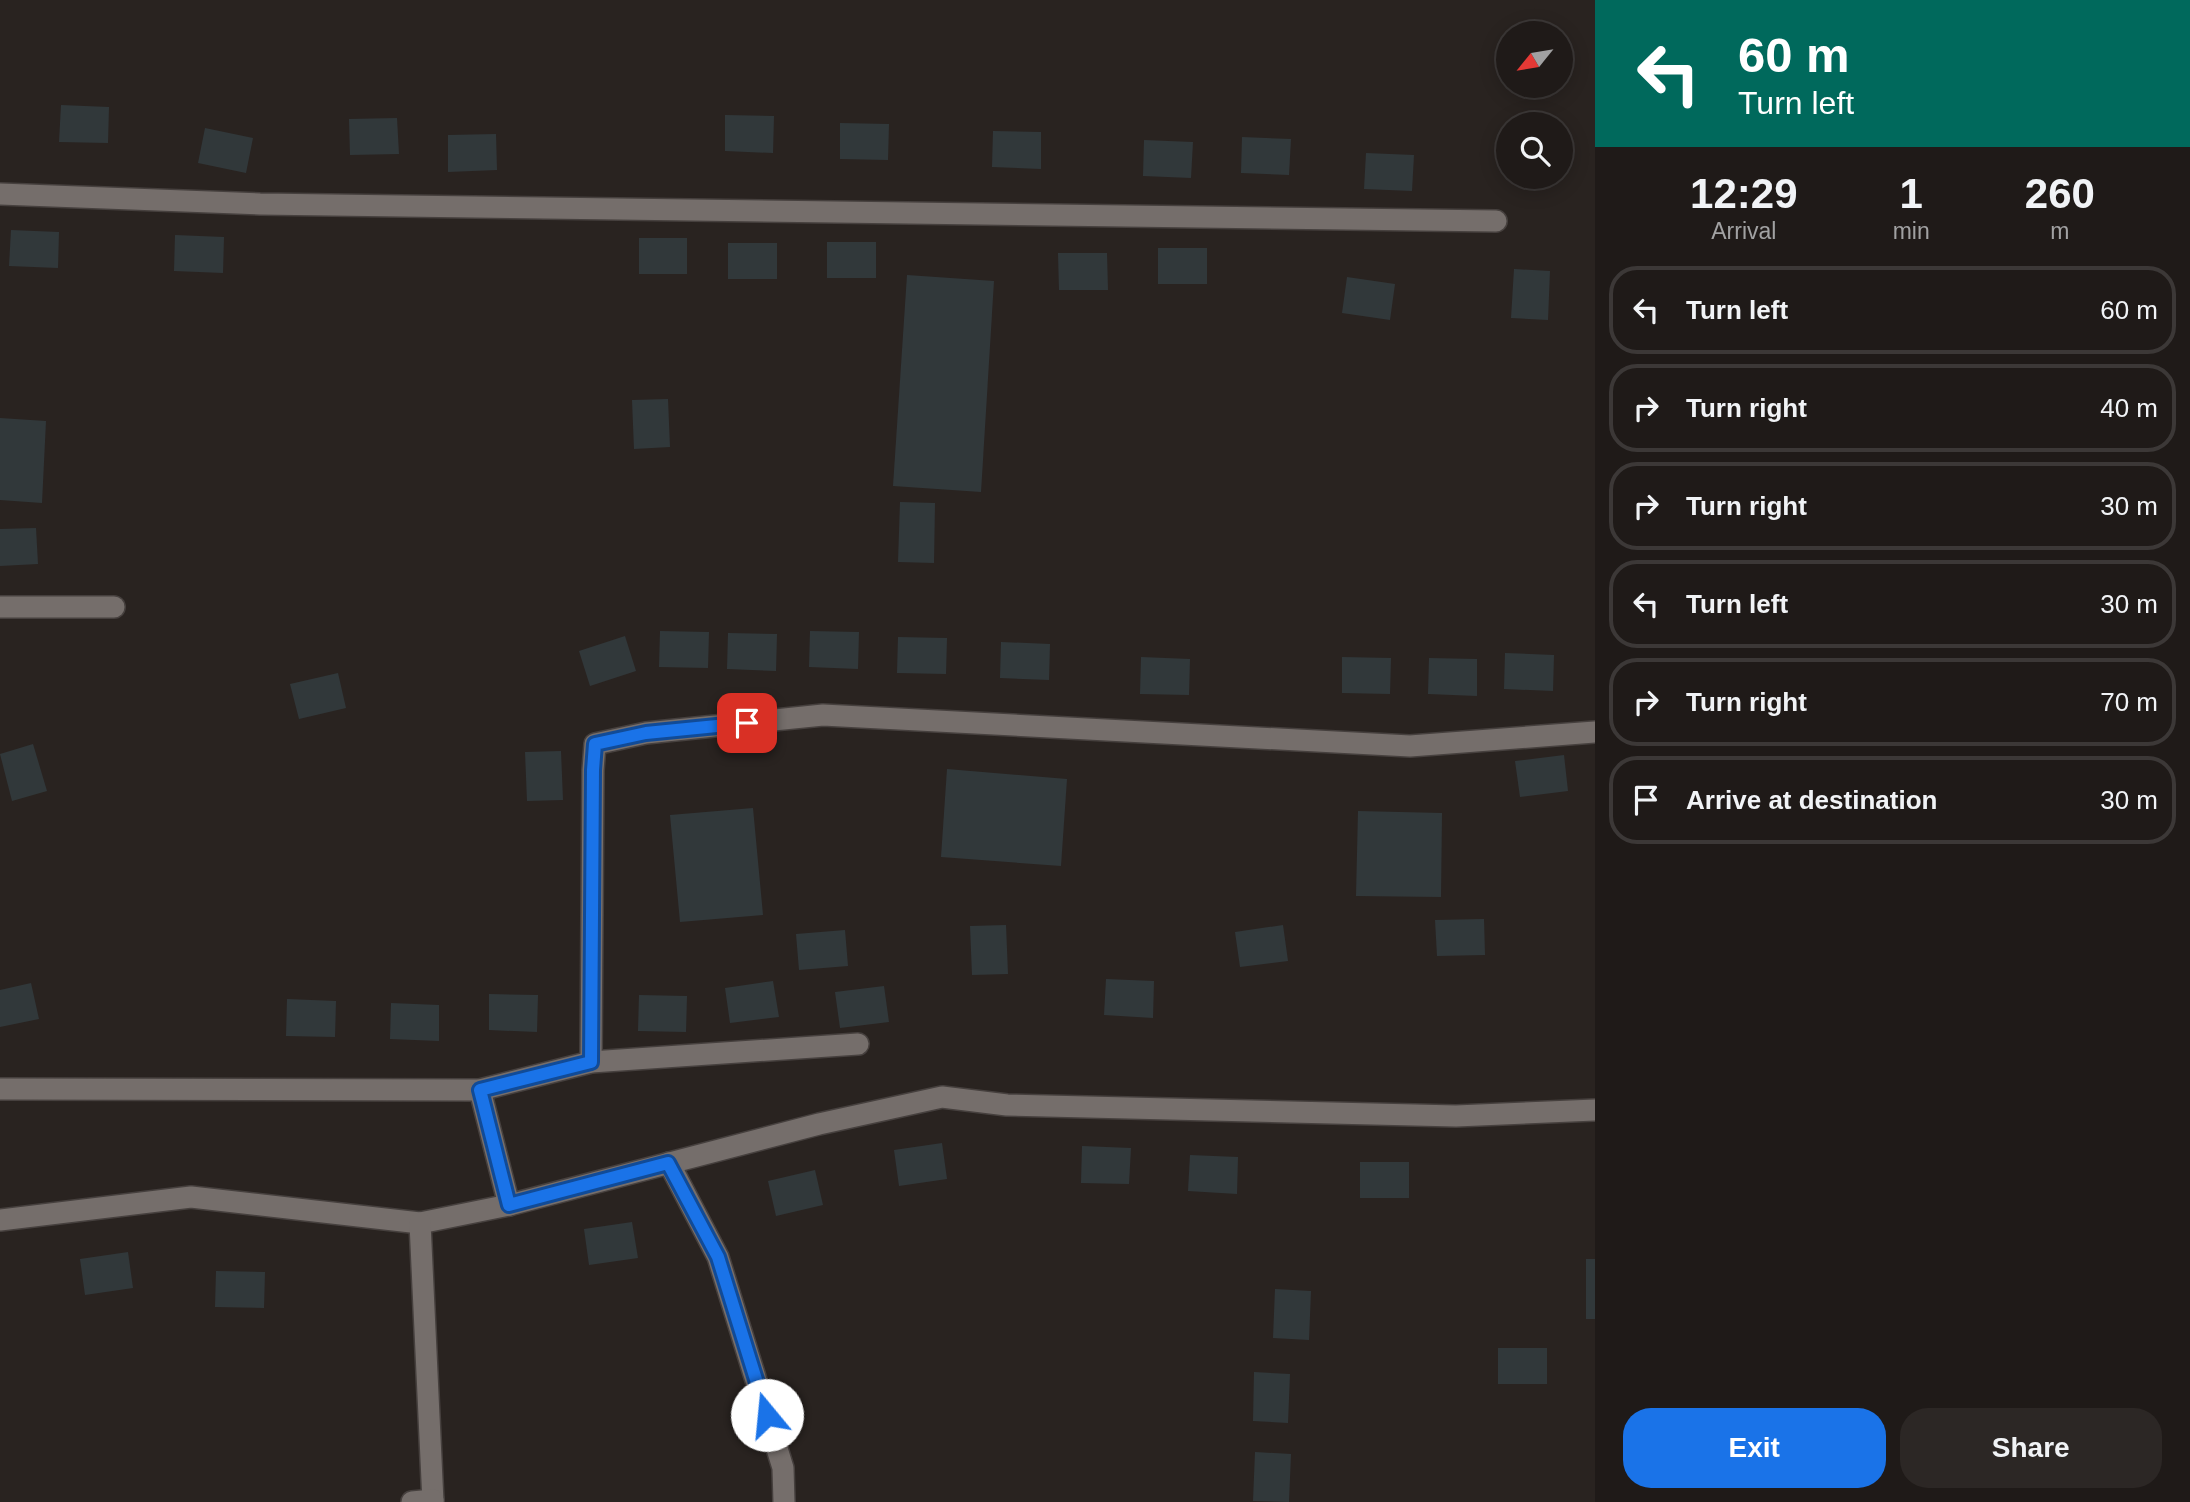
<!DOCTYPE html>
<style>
body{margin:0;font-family:Helvetica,sans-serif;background:#2c2725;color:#f1f3f6;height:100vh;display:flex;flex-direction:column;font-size:26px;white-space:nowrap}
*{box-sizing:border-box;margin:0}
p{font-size:23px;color:#a1a1a2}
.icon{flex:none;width:38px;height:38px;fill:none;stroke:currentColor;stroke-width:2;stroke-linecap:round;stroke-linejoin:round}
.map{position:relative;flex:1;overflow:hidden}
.panel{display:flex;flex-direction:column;background:#1f1a18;width:595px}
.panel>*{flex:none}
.banner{background:#00695c;color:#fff;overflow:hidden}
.needle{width:46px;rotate:240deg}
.controls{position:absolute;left:1496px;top:21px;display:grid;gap:14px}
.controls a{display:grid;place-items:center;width:77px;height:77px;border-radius:50%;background:#1f1a18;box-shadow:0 4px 18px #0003,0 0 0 2px #3c3837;font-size:35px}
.pin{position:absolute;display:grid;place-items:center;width:60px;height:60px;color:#fff;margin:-30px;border-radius:14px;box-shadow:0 4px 10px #0006}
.me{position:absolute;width:77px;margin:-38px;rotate:343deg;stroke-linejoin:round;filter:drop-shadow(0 0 5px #0008)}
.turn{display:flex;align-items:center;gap:24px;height:147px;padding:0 28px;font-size:32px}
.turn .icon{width:91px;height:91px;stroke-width:2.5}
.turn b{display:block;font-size:49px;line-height:60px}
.eta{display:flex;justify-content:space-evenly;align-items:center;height:119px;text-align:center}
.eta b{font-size:42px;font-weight:700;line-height:49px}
.primary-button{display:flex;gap:14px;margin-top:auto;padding:14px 28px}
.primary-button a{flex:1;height:80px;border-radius:28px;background:#1a73e8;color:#fff;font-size:28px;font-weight:700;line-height:80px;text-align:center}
.primary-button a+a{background:#2c2725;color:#f1f3f6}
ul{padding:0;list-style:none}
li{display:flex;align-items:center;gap:21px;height:88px;margin:0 14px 10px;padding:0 14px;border:4px solid #3c3837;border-radius:28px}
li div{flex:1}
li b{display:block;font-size:26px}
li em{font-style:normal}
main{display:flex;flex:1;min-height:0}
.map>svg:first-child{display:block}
.building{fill:#31383a}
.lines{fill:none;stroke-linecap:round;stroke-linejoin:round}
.minor-casing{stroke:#46403e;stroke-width:24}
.minor{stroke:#756e6b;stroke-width:21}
.route-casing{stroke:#114b97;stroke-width:18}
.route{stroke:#1a73e8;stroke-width:12}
</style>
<main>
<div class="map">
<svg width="1595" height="1502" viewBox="0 0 1595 1502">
<rect width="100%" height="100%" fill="#292320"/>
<g class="building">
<polygon points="61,105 109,107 108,143 59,142"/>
<polygon points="725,115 774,116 773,153 725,151"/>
<polygon points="397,118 399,154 350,155 349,119"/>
<polygon points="840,123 889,124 888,160 840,159"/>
<polygon points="205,128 253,138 246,173 198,163"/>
<polygon points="993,131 1041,132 1041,169 992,167"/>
<polygon points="496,134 497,170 448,172 448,135"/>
<polygon points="1242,137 1291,139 1289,175 1241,173"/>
<polygon points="1144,140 1193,142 1191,178 1143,176"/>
<polygon points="1366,153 1414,155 1412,191 1364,189"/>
<polygon points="11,230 59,232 58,268 9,266"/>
<polygon points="175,235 224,237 223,273 174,271"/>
<rect x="639" y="238" width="48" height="36"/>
<rect x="827" y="242" width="49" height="36"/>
<rect x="728" y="243" width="49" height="36"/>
<rect x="1158" y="248" width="49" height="36"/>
<polygon points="1058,253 1107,253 1108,290 1059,290"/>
<polygon points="1514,269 1550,271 1548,320 1511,318"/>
<polygon points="907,275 994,281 981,492 893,486"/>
<polygon points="1347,277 1395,284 1390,320 1342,313"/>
<polygon points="668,399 670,447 634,449 632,400"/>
<polygon points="0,418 46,421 42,503 0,500"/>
<polygon points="900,502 935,503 934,563 898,562"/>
<polygon points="36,528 38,564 0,566 0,529"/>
<polygon points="660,631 709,632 708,668 659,667"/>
<polygon points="810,631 859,632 858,669 809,667"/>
<polygon points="728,633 777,634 776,671 727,669"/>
<polygon points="625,636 636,671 590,686 579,651"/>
<polygon points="898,637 947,638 946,674 897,673"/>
<polygon points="1001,642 1050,644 1049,680 1000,678"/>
<polygon points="1505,653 1554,655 1553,691 1504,689"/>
<polygon points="1141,657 1190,659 1189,695 1140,694"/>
<polygon points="1342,657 1391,658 1390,694 1342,693"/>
<polygon points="1429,658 1477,659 1477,696 1428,694"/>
<polygon points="338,673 346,708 299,719 290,684"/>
<polygon points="33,744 47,791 12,801 0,754"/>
<polygon points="561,751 563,800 527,801 525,752"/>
<polygon points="1564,755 1568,791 1520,797 1515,761"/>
<polygon points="947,769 1067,779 1061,866 941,857"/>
<polygon points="753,808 763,915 680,922 670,815"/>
<polygon points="1358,811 1442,813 1441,897 1356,896"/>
<polygon points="1484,919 1485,955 1437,956 1435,920"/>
<polygon points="1006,925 1008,974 972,975 970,926"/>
<polygon points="1283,925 1288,961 1240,967 1235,932"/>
<polygon points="845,930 848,966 799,970 796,934"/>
<polygon points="1106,979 1154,981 1153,1018 1104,1015"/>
<polygon points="773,981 779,1017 730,1023 725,988"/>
<polygon points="31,983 39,1019 0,1027 0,990"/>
<polygon points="884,986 889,1022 840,1028 835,992"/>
<polygon points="489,994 538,995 537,1032 489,1030"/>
<polygon points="639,995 687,996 686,1032 638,1031"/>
<polygon points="287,999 336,1001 335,1037 286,1036"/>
<polygon points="391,1003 439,1005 439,1041 390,1039"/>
<polygon points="942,1143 947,1179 899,1186 894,1150"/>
<polygon points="1082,1146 1131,1148 1129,1184 1081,1183"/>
<polygon points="1190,1155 1238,1157 1237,1194 1188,1191"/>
<rect x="1360" y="1162" width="49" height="36"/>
<polygon points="815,1170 823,1205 776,1216 768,1181"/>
<polygon points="632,1222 638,1258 589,1265 584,1229"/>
<polygon points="128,1252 133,1288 85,1295 80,1259"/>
<rect x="1586" y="1259" width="9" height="60"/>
<polygon points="216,1271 265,1272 264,1308 215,1307"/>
<polygon points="1275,1289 1311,1291 1309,1340 1273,1338"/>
<rect x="1498" y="1348" width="49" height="36"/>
<polygon points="1254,1372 1290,1374 1288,1423 1253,1421"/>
<polygon points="1255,1452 1291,1454 1289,1502 1253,1501"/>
</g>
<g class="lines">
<defs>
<g id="minor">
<polyline points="0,194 260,204 1496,221"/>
<polyline points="0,607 114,607"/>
<polyline points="591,1062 593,770 595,744 646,733 823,715 1410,746 1595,732"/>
<polyline points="0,1089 480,1090 591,1062 858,1044"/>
<polyline points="480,1090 509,1205"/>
<polyline points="669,1163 718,1257 783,1468 784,1502"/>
<polyline points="0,1220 191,1197 420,1223 509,1205 819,1124 942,1097 1007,1105 1456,1116 1595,1110"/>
<polyline points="420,1223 433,1502"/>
<polyline points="412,1502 433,1500"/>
</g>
</defs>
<use href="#minor" class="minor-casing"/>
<use href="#minor" class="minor"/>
</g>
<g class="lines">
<defs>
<polyline id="route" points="747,723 646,733 595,744 593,770 591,1062 480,1090 509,1205 668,1163 718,1257 767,1415"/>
</defs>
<use href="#route" class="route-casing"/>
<use href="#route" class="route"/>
</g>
</svg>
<div class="controls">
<a><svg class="needle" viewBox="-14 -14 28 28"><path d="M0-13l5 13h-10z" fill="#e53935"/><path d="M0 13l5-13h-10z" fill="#a1a1a2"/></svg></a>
<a><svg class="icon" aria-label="search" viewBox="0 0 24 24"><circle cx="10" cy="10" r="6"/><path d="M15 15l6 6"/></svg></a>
</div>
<div class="pin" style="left:747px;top:723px;background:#d93025"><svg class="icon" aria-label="arrive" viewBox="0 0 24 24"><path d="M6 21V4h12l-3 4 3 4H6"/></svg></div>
<svg class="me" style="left:767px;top:1415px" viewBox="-20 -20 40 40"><circle r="19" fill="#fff"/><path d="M0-13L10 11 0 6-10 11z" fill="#1a73e8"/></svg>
</div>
<section class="panel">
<div class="banner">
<div class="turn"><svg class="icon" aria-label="left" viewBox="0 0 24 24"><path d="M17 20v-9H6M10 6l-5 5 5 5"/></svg><div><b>60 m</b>Turn left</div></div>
</div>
<div class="eta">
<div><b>12:29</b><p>Arrival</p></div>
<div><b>1</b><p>min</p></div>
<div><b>260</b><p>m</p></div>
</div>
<ul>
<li><svg class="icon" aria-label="left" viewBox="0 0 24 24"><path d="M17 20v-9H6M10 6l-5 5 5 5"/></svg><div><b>Turn left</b></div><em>60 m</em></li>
<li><svg class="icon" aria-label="right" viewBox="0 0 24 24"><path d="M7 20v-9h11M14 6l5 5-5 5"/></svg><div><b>Turn right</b></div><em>40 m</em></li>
<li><svg class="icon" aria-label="right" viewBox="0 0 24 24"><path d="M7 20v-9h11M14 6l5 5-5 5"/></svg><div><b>Turn right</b></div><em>30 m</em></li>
<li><svg class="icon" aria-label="left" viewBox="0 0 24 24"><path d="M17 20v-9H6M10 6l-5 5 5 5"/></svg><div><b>Turn left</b></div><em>30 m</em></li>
<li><svg class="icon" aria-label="right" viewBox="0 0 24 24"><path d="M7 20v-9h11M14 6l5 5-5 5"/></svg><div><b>Turn right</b></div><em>70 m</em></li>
<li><svg class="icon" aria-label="arrive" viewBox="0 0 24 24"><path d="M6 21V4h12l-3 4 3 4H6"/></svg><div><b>Arrive at destination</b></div><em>30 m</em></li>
</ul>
<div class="primary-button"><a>Exit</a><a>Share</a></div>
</section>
</main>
